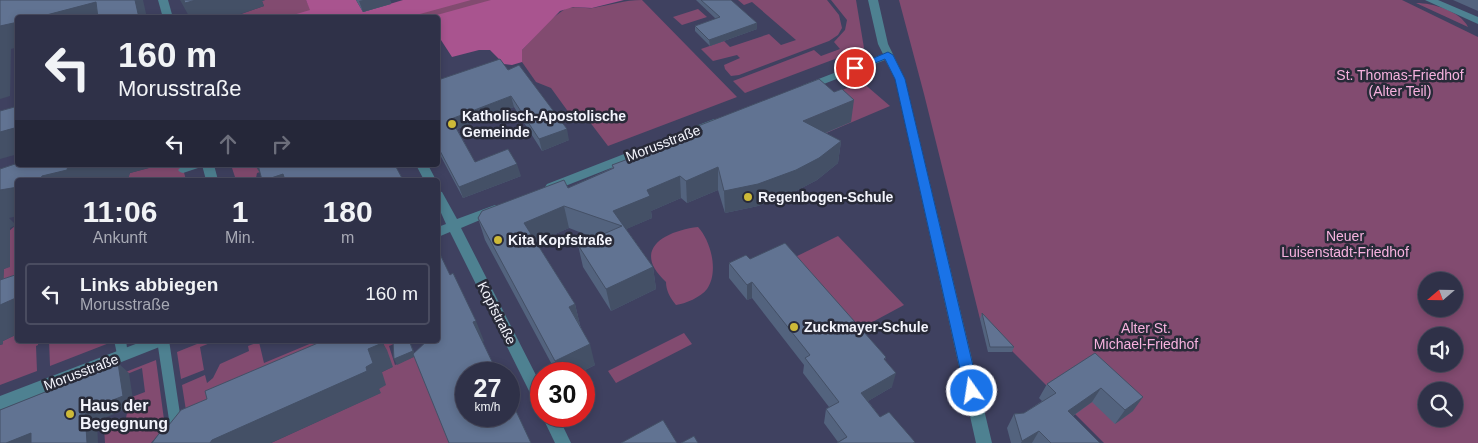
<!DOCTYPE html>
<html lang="de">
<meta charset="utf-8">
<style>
body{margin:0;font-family:Helvetica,sans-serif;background:#3b3d52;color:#f1f3f6;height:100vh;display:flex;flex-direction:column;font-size:19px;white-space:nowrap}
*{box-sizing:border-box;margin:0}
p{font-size:16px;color:#a7a9b4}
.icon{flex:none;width:28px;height:28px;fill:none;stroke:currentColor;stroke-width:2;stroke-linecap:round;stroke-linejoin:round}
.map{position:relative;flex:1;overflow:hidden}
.side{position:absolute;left:15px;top:178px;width:425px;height:165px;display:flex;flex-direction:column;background:#2f3148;border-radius:5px;box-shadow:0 2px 8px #0003,0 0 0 1px #4a4c60}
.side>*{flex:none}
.guide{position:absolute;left:15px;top:15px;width:425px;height:152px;border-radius:5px;box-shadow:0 2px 8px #0003,0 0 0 1px #4a4c60;background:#2f3148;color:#f1f3f6;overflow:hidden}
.needle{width:32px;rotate:250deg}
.tools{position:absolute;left:1418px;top:272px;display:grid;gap:10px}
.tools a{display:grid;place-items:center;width:45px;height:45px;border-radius:50%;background:#2f3148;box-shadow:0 2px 8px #0003,0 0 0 1px #4a4c60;font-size:25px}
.speed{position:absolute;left:455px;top:362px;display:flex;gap:10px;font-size:25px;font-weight:700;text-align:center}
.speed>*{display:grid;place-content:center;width:65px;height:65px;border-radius:50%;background:#2f3148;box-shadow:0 2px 8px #0003,0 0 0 1px #4a4c60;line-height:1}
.speed small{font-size:12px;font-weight:400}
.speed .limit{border:8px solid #d22;background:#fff;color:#111}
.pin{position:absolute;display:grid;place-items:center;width:42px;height:42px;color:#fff;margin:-21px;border:2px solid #fff;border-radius:50%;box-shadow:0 1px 5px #0007}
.me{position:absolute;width:55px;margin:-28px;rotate:347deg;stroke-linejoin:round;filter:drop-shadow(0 0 4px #0008)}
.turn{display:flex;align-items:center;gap:18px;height:105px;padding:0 20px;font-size:22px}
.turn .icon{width:65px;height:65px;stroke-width:2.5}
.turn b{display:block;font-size:35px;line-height:42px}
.lanes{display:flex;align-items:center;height:48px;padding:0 20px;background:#0003;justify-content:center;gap:25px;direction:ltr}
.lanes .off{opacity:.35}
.eta{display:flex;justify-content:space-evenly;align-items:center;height:85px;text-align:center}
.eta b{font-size:30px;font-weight:600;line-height:35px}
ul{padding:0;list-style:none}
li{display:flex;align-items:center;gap:15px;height:62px;margin:0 10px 8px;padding:0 10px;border:2px solid #4a4c60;border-radius:5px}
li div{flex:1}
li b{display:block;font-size:19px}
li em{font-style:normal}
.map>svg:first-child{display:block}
.green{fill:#824b70;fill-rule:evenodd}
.forest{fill:#a9548f}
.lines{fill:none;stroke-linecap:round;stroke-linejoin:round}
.lane{fill:#4e8191;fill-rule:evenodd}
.street{fill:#4e8191;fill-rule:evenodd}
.wall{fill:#53637e}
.shaded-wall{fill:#445066}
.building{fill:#617392;stroke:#445066}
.route{fill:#1a73e8;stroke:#114b97}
.poi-dot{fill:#cdb938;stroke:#282a38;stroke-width:2}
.labels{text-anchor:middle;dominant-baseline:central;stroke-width:5;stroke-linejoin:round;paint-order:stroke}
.park-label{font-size:14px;fill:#f7b2df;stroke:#282a38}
.poi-label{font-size:14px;font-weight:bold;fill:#f3f4fc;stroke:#282a38;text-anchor:start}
.street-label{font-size:14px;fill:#f3f4fc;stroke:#282a38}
.near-poi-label{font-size:16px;font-weight:bold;fill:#f3f4fc;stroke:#282a38;text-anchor:start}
</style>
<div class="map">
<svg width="1478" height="443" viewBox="0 0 1478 443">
<rect width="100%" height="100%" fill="#3f4160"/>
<g class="green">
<polygon points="265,0 306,0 311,10 365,18 230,18 264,6 262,1"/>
<path d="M450,0h141l-22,8c8,-2 16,1 24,0 18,-3 31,-8 49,-8l95,97 -129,49 -25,-33 -11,4 -21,-29 -15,-6 -14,-20v-12l29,-31 14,-10 -127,9h-51z"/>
<polygon points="738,0 827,0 839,15 842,28 838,35 829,41 739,75 731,76 725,69 724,65 740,58 737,55 713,61 701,49 724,41 730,47 769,34 781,45 796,40 752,2 744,5"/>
<polygon points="831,0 856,0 864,48 745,93 733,81 814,50 821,56 840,49 834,42 845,30 847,20"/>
<path d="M899,0h503l76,37v406h-374l-124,-124 -56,-225zM1426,281h28v28h-28zM1426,336h28v28h-28zM1426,391h28v28h-28z"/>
<path d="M1416,3c17,0 44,8 52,24z"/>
<polygon points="698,9 707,17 682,25 673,17"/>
<polygon points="862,82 890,106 798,145 771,119"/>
<polygon points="160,165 182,165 186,180 126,180 130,173"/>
<polygon points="239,165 264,165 266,170 257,173 256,178 236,180 232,168"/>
<polygon points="17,221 17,307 0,296 4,269 10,266 7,233 16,225 14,223"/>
<path d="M698,227c13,14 21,45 9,62 -6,8 -22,15 -31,16 -6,-7 -10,-15 -10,-23 -35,-32 -2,-51 32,-55z"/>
<polygon points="838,236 904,305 852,333 789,260"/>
<polygon points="16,328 18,340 38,340 38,345 36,346 37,371 0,385 0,345 3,344 3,341 17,334"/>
<polygon points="684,333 692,344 616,383 608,371"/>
<polygon points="49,340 67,340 68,343 83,340 117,340 50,366"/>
<polygon points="207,340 218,340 200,347 204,370 181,379 177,352"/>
<polygon points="319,340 332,340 187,417 182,385 205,375 207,383 213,378 220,364 249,351 248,346 259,342 264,363"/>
<polygon points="382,340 404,340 389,346 395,365 445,343 473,443 271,443 380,393 379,389 382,372 392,367"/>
<polygon points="156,360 165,427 151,443 105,443 104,427 126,418 128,408 134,406 132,397 145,392 142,368 75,395 75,392"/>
</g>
<g class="forest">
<polygon points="306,0 356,0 363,12 403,0 471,0 409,17 283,18 310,10"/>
<polygon points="491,0 624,0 592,8 573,7 560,11 522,50 522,62 512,65 504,64 490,50 479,50 452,57 441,40 438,40 438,18 426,18"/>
</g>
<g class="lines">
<g class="lane">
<polygon points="188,165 203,165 201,167 183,173 180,172 178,170 180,168"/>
<polygon points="114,340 126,340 128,356 126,359 122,361 118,359"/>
<polygon points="157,340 169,340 183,434 178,443 165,443 171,433"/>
</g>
<g class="street">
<polygon points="158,0 168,0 173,18 163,18"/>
<polygon points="868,0 878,0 888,44 905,79 992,443 976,443 895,79 885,60 811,89 807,90 802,87 803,85 883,54 878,44"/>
<polygon points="1425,0 1438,0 1478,17 1478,24"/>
<polygon points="714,119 718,120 720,123 718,126 555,190 551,191 545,187 547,184"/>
<polygon points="202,165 214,165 218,180 206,180"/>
<polygon points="416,165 428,165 436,180 424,180"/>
<polygon points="438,191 442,192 457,219 495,205 501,209 499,212 461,228 541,385 541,407 536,405 450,232 438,237 438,227 446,224 438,206"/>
<polygon points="146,340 169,340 167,344 0,410 0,396"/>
<polygon points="542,416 558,416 571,443 555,443"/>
</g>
</g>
<g class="wall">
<polygon points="356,0 390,0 391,4 363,12"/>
<polygon points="696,0 731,0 757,23 757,29 710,46 695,31 695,26 716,19"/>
<polygon points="1453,0 1478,0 1478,11"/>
<polygon points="508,70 569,140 542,151 514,107 457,129 475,162 521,176 463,198 438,151 438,80"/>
<polygon points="851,122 826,133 841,141 838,163 817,180 794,192 758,206 725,213 718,190 687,203 681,198 651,211 652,218 626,229 653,267 656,289 611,311 583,267 578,245 595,238 569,228 536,242 575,304 580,325 595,365 577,374 557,374 485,240 478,218 568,188 612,168 612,165 699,133 698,126"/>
<polygon points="750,259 886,357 885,360 892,387 868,401 880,417 838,442 824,423 826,409 829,407 803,373 804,365 752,298 747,300 729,278 729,263"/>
<polygon points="982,313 1014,347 1012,352 988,352 980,319"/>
<polygon points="1095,353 1133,411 1115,424 1092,402 1073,416 1100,443 1011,443 1007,428 1014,414 1024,413 1042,401 1039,398 1047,384"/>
</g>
<g class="shaded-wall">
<polygon points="135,0 143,0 147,18 139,18"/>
<polygon points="180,0 265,0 262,1 264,6 229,18 190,18"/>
<polygon points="363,0 390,0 391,4 363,12 359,1"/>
<polygon points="96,2 106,18 35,18"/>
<polygon points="18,22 18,47 11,49 10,96 0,99 0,26"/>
<polygon points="757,23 757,29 710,46 709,40"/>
<polygon points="511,96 514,107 454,130 451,119"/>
<polygon points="854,100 851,122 801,143 803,121"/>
<polygon points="18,127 18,154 0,159 0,132"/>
<polygon points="567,129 569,140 542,151 539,139"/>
<polygon points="841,141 838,163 817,180 794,192 758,206 725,213 724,191"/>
<polygon points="517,164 521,176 463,198 459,187"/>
<polygon points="68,165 160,165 130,173 128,180 40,180 42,176"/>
<polygon points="255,165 261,165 261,175"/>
<polygon points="718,167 718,190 687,203 686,181"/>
<polygon points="283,174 286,180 265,180"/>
<polygon points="680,176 681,198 651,211 652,218 622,231 622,226 613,211 647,190"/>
<polygon points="18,187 18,216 9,218 16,225 10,228 10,267 4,269 3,304 18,297 18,334 3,341 3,344 0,345 0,190"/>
<polygon points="564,206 569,228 530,245 524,223"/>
<polygon points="653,267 656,289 611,311 606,289"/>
<polygon points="752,282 752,298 747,300 747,285"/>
<polygon points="575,304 580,325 569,307"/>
<polygon points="476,321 484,341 482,343 473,322"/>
<polygon points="52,340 61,340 54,343"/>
<polygon points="64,340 83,340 67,343"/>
<polygon points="378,340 381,340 387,350 393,367 382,372 386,385 379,389 381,393 271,443 210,443 212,440 366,367 368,349"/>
<polygon points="409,340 416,356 397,365 394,359"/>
<polygon points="590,344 595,365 577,374 559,374 555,361"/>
<polygon points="118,363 129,373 134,406 97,421 98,443 87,443 85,411"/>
<polygon points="896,373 892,387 858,407 861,393"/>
<polygon points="1101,388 1092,402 1060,425 1068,411"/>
<polygon points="1143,397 1133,411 1115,424 1125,410"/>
<polygon points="1039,431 1032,443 1021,443 1022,441"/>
<polygon points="31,433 43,443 6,443"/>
</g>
<g class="building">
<polygon points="0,0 135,0 139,18 98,18 96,2 35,18 18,18 18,22 0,26"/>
<polygon points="184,0 196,0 185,3"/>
<polygon points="701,0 731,0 757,23 709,40 695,26 720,17"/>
<polygon points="500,59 508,70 519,65 567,129 539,139 511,96 451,119 475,162 508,149 517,164 459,187 438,147 438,80"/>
<polygon points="819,79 834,92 842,89 854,100 803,121 841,141 819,158 796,170 758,184 724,191 718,167 686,181 680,176 647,190 650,196 613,211 653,267 606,289 578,245 622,226 564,206 524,223 575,304 569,307 590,344 555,361 478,218 482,211 564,180 568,188 614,168 612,165 703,131 698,126"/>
<polygon points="18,106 18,127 0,132 0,111"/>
<polygon points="18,163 18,165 68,165 67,170 42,176 40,180 18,180 18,187 0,190 0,169"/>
<polygon points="258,165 395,165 403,180 285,180 283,174 265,180 262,180"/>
<polygon points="785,243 886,357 884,359 896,373 861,393 880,417 889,412 915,442 913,443 837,443 847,437 826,409 839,402 805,358 810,355 752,282 747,285 729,263 746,255 750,259"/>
<polygon points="438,250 450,275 453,273 476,321 473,322 498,374 466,374 466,416 509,416 509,396 531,443 449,443 413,354 428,340 438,340 438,332 439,331 438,328"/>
<polygon points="18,274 18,297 0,305 0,280"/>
<polygon points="982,313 1014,347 990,347"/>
<polygon points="325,340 378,340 380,344 368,349 373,363 366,367 367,371 212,440 210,443 152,443 161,431 164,431 181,410 207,399 205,391"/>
<polygon points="395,340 409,340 413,351 394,359 393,341"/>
<polygon points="1095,353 1143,397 1125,410 1101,388 1068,411 1100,443 1051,443 1039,431 1022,441 1014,414 1024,413 1056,393 1047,384"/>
<polygon points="118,363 123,396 85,411 87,443 31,443 31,433 6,443 0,443 0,410"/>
<polygon points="663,420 677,443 621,443"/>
<polygon points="694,436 698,443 681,443"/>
</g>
<polygon class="route" points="888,52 893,55 905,79 979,391 977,395 972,397 967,395 965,391 895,79 885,59 855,71 850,68"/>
<g class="poi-dot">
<circle cx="452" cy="124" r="5"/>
<circle cx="748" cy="197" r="5"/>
<circle cx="498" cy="240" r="5"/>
<circle cx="794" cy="327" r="5"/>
<circle cx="70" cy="414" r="5"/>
</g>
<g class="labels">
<g class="park-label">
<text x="1400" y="75">St. Thomas-Friedhof<tspan x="1400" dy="16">(Alter Teil)</tspan></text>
<text x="1345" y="236">Neuer<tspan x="1345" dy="16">Luisenstadt-Friedhof</tspan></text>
<text x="1146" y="328">Alter St.<tspan x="1146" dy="16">Michael-Friedhof</tspan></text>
</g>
<g class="poi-label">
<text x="462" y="116">Katholisch-Apostolische<tspan x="462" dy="16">Gemeinde</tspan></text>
<text x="758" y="197">Regenbogen-Schule</text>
<text x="508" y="240">Kita Kopfstraße</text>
<text x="804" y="327">Zuckmayer-Schule</text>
</g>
<g class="street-label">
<text transform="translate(663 143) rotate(-21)">Morusstraße</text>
<text transform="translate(497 313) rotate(63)">Kopfstraße</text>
<text transform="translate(81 372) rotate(-21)">Morusstraße</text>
</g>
<g class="near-poi-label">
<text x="80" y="405">Haus der<tspan x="80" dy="18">Begegnung</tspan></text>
</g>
</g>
</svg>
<div class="tools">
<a><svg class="needle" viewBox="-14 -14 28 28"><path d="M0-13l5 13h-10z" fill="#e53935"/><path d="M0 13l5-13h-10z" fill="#a7a9b4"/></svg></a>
<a><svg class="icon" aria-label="sound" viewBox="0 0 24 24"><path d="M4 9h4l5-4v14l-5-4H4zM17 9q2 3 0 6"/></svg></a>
<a><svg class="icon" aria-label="search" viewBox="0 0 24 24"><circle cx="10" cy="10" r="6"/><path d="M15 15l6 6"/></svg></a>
</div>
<div class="speed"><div>27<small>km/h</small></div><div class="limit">30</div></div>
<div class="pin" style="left:855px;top:68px;background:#d93025"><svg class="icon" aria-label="arrive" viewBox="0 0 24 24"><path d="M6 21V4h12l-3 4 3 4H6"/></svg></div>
<svg class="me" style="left:972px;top:391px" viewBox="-20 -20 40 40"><circle r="17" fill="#1a73e8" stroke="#fff" stroke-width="3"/><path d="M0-11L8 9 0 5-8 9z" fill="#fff"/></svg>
<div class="guide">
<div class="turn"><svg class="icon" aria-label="left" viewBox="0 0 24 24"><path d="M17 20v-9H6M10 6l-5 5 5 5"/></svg><div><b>160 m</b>Morusstraße</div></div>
<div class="lanes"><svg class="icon" aria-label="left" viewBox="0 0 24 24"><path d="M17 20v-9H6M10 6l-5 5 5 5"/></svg><svg class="icon off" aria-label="ahead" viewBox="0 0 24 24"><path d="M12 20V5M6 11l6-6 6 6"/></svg><svg class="icon off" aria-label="right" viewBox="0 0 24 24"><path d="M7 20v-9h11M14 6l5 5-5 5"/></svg></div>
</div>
<section class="side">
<div class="eta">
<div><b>11:06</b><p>Ankunft</p></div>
<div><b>1</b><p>Min.</p></div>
<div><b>180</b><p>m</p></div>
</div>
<ul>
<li><svg class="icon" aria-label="left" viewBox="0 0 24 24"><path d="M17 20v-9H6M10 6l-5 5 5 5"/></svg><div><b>Links abbiegen</b><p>Morusstraße</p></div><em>160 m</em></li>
</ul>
</section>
</div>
